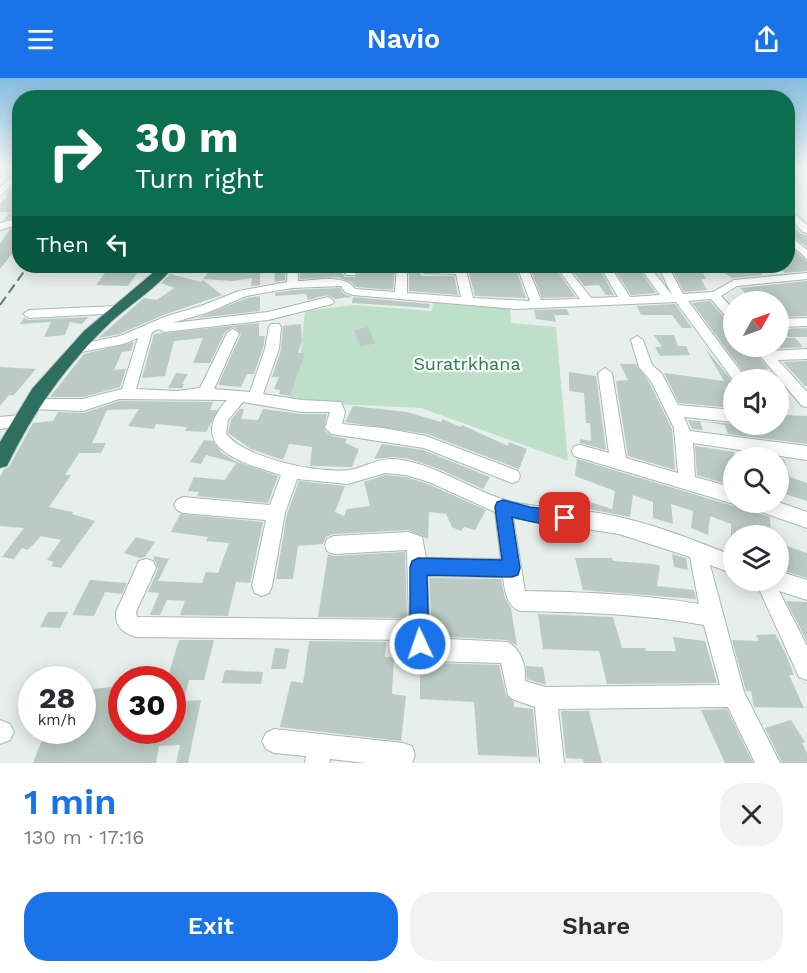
<!DOCTYPE html>
<meta charset="utf-8">
<style>
body{margin:0;font-family:"Work Sans",sans-serif;background:#f2f2f3;color:#2b2b33;height:100vh;display:flex;flex-direction:column;font-size:22px;white-space:nowrap}
*{box-sizing:border-box;margin:0}
p{font-size:20px;color:#7c7c81}
.icon{flex:none;width:33px;height:33px;fill:none;stroke:currentColor;stroke-width:2;stroke-linecap:round;stroke-linejoin:round}
.map{position:relative;height:685px;overflow:hidden}
.drawer{display:flex;flex-direction:column;background:#fff;flex:1}
.drawer>*{flex:none}
.top-card{position:absolute;left:12px;top:12px;width:783px;height:183px;border-radius:24px;box-shadow:0 3px 15px #0003;background:#0b6e4f;color:#fff;overflow:hidden}
.needle{width:39px;rotate:50deg}
.tools{position:absolute;left:723px;top:213px;display:grid;gap:12px}
.tools a{display:grid;place-items:center;width:66px;height:66px;border-radius:50%;background:#fff;box-shadow:0 3px 15px #0003;font-size:30px}
.speed{position:absolute;left:18px;top:588px;display:flex;gap:12px;font-size:30px;font-weight:700;text-align:center}
.speed>*{display:grid;place-content:center;width:78px;height:78px;border-radius:50%;background:#fff;box-shadow:0 3px 15px #0003;line-height:1}
.speed small{font-size:15px;font-weight:400}
.speed .limit{border:9px solid #d22;background:#fff;color:#111}
.pin{position:absolute;display:grid;place-items:center;width:51px;height:51px;color:#fff;margin:-26px;border-radius:12px;box-shadow:0 3px 9px #0006}
.me{position:absolute;width:66px;margin:-33px;rotate:357deg;stroke-linejoin:round;filter:drop-shadow(0 0 4px #0008)}
.turn{display:flex;align-items:center;gap:21px;height:126px;padding:0 24px;font-size:27px}
.turn .icon{width:78px;height:78px;stroke-width:2.5}
.turn b{display:block;font-size:42px;line-height:51px}
.then{display:flex;align-items:center;height:57px;padding:0 24px;background:#0003;gap:12px;font-size:22px}
.round{display:grid;place-items:center;flex:none;width:63px;height:63px;border-radius:24px;background:#f2f2f3}
.summary{display:flex;align-items:center;justify-content:space-between;height:102px;padding:0 24px}
h1{font-size:36px;font-weight:600;line-height:45px;color:#1a73e8}
.cta{display:flex;gap:12px;margin-top:auto;padding:12px 24px}
.cta a{flex:1;height:69px;border-radius:24px;background:#1a73e8;color:#fff;font-size:24px;font-weight:600;line-height:69px;text-align:center}
.cta a+a{background:#f2f2f3;color:#2b2b33}
header{display:flex;justify-content:space-between;align-items:center;height:78px;padding:0 24px;background:#1a73e8;color:#fff;font-size:27px;font-weight:600}
.map>svg:first-child{display:block}
.green{fill:#bfe0c8}
.building{fill:#bbcac4}
.lines{fill:none;stroke-linecap:round;stroke-linejoin:round}
.minor-casing{stroke:#a8b8b2;stroke-width:2}
.highway-casing{stroke:#c2cac8;stroke-width:2}
.minor{fill:#fff;fill-rule:evenodd}
.highway{fill:#2f6f62;fill-rule:evenodd}
.rail{stroke:#5f7d75;stroke-width:2;stroke-dasharray:10 5;stroke-linecap:butt}
.route{fill:#1a73e8;stroke:#114b97;stroke-width:1.5}
.labels{text-anchor:middle;dominant-baseline:central;stroke-width:4.5;stroke-linejoin:round;paint-order:stroke}
.park-label{font-size:18px;fill:#2d7a4b;stroke:#f7fbf9}
</style>
<header><svg class="icon" aria-label="menu" viewBox="0 0 24 24"><path d="M4 6h16M4 12h16M4 18h16"/></svg>Navio<svg class="icon" aria-label="share" viewBox="0 0 24 24"><path d="M12 15V3M7 8l5-5 5 5M5 13v7h14v-7"/></svg></header>
<div class="map">
<svg width="807" height="685" viewBox="0 0 807 685">
<rect width="100%" height="100%" fill="#e6efeb"/>
<polygon class="green" points="433,224 510,230 511,245 556,249 568,383 421,330 288,324 301,274 305,233 354,227 432,233"/>
<g class="building">
<polygon points="20,103 20,138 4,142 10,134 0,134 0,126 8,117 4,117"/>
<polygon points="788,143 801,156 807,157 807,169 788,154"/>
<polygon points="20,148 20,172 15,172 0,191 0,166 10,151"/>
<polygon points="788,167 807,183 807,193 785,195 777,188 788,188"/>
<polygon points="121,188 142,188 128,208 96,207 105,195 114,195"/>
<polygon points="214,188 260,188 260,207 251,208 252,200 233,203 203,201"/>
<polygon points="274,188 286,188 285,202 275,204"/>
<polygon points="300,188 335,188 345,199 355,199 358,195 351,188 395,188 393,212 356,209 351,204 337,199 300,201"/>
<polygon points="409,188 414,188 412,195 420,195 421,198 454,198 458,217 409,213"/>
<polygon points="478,188 515,188 526,220 475,218 469,195 478,192"/>
<polygon points="529,188 555,190 576,219 542,220"/>
<polygon points="569,188 598,188 614,217 606,217 599,207 584,208"/>
<polygon points="612,188 637,188 656,215 631,217"/>
<polygon points="670,188 701,191 706,201 701,201 707,212 684,214"/>
<polygon points="725,188 753,188 763,197 732,200 720,192 728,190"/>
<polygon points="170,196 201,204 203,202 222,217 166,236 119,256 98,260 144,220 157,222 174,210 161,205"/>
<polygon points="807,203 807,238 778,239 778,224 755,224 740,210"/>
<polygon points="340,210 344,216 352,219 335,221 327,217 308,222 306,216 275,218 275,215 292,212"/>
<polygon points="260,218 260,233 197,240 247,220"/>
<polygon points="353,219 430,226 429,230 352,225"/>
<polygon points="710,223 728,244 734,246 734,268 750,268 769,291 757,292 764,302 749,302 692,225"/>
<polygon points="675,226 692,250 682,250 672,237 641,237 637,228"/>
<polygon points="567,231 569,237 554,237 556,244 536,241 534,232"/>
<polygon points="88,239 82,246 70,244 65,257 44,259 51,244 20,246 24,240 29,242"/>
<polygon points="259,245 259,258 265,258 263,270 254,296 247,296 241,309 218,307 241,256 234,249 225,254 210,285 193,285 203,260 174,263 165,298 142,300 154,256"/>
<polygon points="301,246 302,263 298,275 305,275 290,318 279,316 280,312 274,311 279,299 272,299 281,272 283,248"/>
<polygon points="368,249 375,265 361,269 354,252"/>
<polygon points="807,250 807,259 788,259 782,251"/>
<polygon points="654,257 674,257 678,268 686,268 690,277 660,278 655,269 662,269"/>
<polygon points="778,260 795,260 803,269 771,271 770,269 778,269"/>
<polygon points="134,264 131,273 122,274 114,292 126,291 120,309 83,319 50,319 84,276"/>
<polygon points="705,270 734,305 734,330 679,325 664,295 724,303"/>
<polygon points="807,283 807,308 805,308 783,284"/>
<polygon points="620,286 636,286 649,304 672,351 675,392 628,378 616,303 628,302"/>
<polygon points="0,289 36,291 14,317 9,317 0,328"/>
<polygon points="569,294 596,298 606,372 580,365 580,361 591,363 590,345 586,345 584,315 569,313"/>
<polygon points="176,295 188,296 182,306 184,306 182,310 168,310"/>
<polygon points="778,321 786,337 807,338 807,366 728,356 725,347 700,343 703,352 692,351 688,342 734,346 778,346"/>
<polygon points="119,323 213,324 210,332 218,332 206,354 185,353 187,349 156,346 154,351 128,348 139,331 107,332 92,365 106,365 101,375 79,375 65,397 71,397 49,429 73,434 72,436 95,443 61,490 51,488 54,484 47,482 61,462 41,458 28,472 22,470 14,481 2,479 24,450 0,448 0,399 4,391 9,389 33,345 53,343 58,334 84,335"/>
<polygon points="353,328 407,334 441,344 442,341 461,349 462,347 508,368 509,364 527,371 519,391 427,356 345,344"/>
<polygon points="240,331 244,331 241,341 258,342 263,331 302,336 327,336 324,352 332,358 347,361 345,365 359,371 352,389 310,388 312,369 289,366 283,382 251,371 228,355 231,342"/>
<polygon points="204,362 213,363 222,375 235,383 278,398 268,425 197,418 199,414 188,413 194,399 225,402 236,385 206,377 201,386 190,384"/>
<polygon points="382,366 423,372 490,399 483,411 439,391 410,381 394,379 374,381"/>
<polygon points="695,368 734,374 734,408 697,397"/>
<polygon points="778,380 784,381 790,399 807,405 807,423 779,414"/>
<polygon points="577,381 733,428 743,424 746,431 770,439 771,458 731,458 731,446 710,438 708,457 691,450 693,433 671,426 673,446 653,440 653,424 633,417 630,439 589,431 590,424 612,431 615,413 575,398"/>
<polygon points="385,397 406,399 428,406 486,432 475,452 464,449 461,453 452,449 446,436 429,434 428,461 408,452 333,456 326,459 323,466 298,468 293,501 276,501 287,436 299,403 345,408 335,434 344,438 347,431 370,428 364,404"/>
<polygon points="180,436 263,444 250,505 236,504 228,538 180,537 185,523 167,522 160,537 150,537 159,515 148,514 158,491 153,478 169,481 158,503 202,505 206,494 218,495 229,465 206,463 208,459 171,454"/>
<polygon points="136,459 155,464 145,479 140,480 124,475"/>
<polygon points="778,465 807,475 807,500 778,491"/>
<polygon points="405,474 407,540 318,539 328,476 334,478"/>
<polygon points="672,476 686,480 688,492 674,489"/>
<polygon points="575,480 612,480 613,483 654,486 660,488 657,508 694,512 696,521 583,512"/>
<polygon points="429,500 501,501 505,520 511,530 517,568 507,562 432,558"/>
<polygon points="90,502 127,505 122,516 105,514 94,538 72,537"/>
<polygon points="786,523 807,524 807,563"/>
<polygon points="48,534 68,534 60,550 40,549"/>
<polygon points="538,536 613,539 622,570 645,570 646,573 676,573 673,559 705,563 717,605 607,606 599,573 543,571"/>
<polygon points="775,556 786,576 794,597 789,597 804,630 754,629 751,613 746,613 732,562 759,563 756,557"/>
<polygon points="179,562 214,562 204,602 189,602 184,623 201,622 188,685 176,685 180,667 159,668 156,685 33,685 46,652 82,652 82,612 122,608 122,652 172,652 172,602 167,602"/>
<polygon points="309,563 386,564 385,579 394,579 392,616 406,618 401,663 280,649 291,603 303,605"/>
<polygon points="275,570 289,571 286,591 271,591"/>
<polygon points="420,580 429,585 499,587 506,617 514,624 514,629 533,631 537,679 478,677 474,624 420,621"/>
<polygon points="526,588 543,589 546,607 527,601"/>
<polygon points="225,592 263,594 261,606 222,605"/>
<polygon points="727,631 753,685 725,685 701,632"/>
<polygon points="561,633 589,633 602,685 584,685 583,681 566,680"/>
<polygon points="791,642 805,664 802,665 807,675 807,685 782,685 765,650"/>
</g>
<g class="lines">
<defs>
<g id="minor">
<polygon points="17,92 20,92 20,99 0,118 0,110"/>
<polygon points="788,130 807,147 807,155 803,154 788,138"/>
<polygon points="20,140 20,146 0,152 0,145"/>
<polygon points="788,156 807,172 807,181 788,164"/>
<polygon points="179,188 204,188 189,192"/>
<path d="M288,188h10v15c17,0 46,-8 57,8l40,3 2,-26h10v27l54,4 -5,-23 -31,-1 -5,-3 5,-3 40,-1 8,32 57,3 -13,-35h10l14,34 39,-1 -24,-33h10l25,32 27,-1 -18,-31h10l20,31 30,-2 -21,-29h10l23,29 -14,-29h10l15,28 30,-2 21,-12 73,-7v6l-70,7 -16,10 13,14v12l-4,-1 -19,-22 -23,2 59,79h-13v1l-58,-79 -160,7 -163,-14 -8,-3 -4,-6 -49,2 -46,8 -37,16 -37,11 96,-11 60,-15 6,4 -2,3 -64,16 -104,12 -5,-3 -7,3 -16,57 41,2 23,-3 27,-55 6,-4 6,4 -25,56 36,3 15,-43 4,-22 2,-3h8l2,3 -2,22 -16,45 39,6 39,2 4,10 -3,12 41,4 43,8 92,35 2,5 -2,5 -6,2 -88,-35 -92,-14 -7,-6 5,-16h-28l-59,-10 -15,18 -2,14c21,25 93,40 124,36 15,-3 28,-12 44,-11 42,4 75,31 115,42 31,8 63,7 95,13 45,8 87,25 130,42v18l-24,-9 34,127 36,71h-25l-27,-56 -170,2 6,54h-24l-5,-56 -23,-8 -4,-4 -7,-32 -72,-2 -16,-10 -4,-11 -274,-3c-12,-5 -20,-10 -19,-25l23,-51 7,-2 7,2 3,7 -20,44 1,5 272,3 -2,-70 -73,4 -7,-3 -2,-6 2,-6 7,-3 74,-4 14,5 4,21 75,1 -6,-47 -66,-30 -23,-7 -21,-2 -37,11 -51,-5 -12,34 -13,73 -3,7 -7,3 -7,-3 -3,-7 14,-66 -83,-7 -6,-3 -3,-5 3,-5 6,-3 87,8 11,-30c-38,-12 -97,-27 -54,-75l-108,-1 -36,12 -51,-2 -5,-1 -2,-4 2,-4 5,-1h51l39,-10 16,-51 -15,6 -47,9 -7,-4 2,-3 49,-10 47,-20 34,-10 38,-15 48,-9zM513,440l106,16 71,23 9,47c-58,-10 -115,-12 -174,-13zM427,498l76,1c2,14 3,28 17,34 62,1 123,3 184,14l16,60 -175,2 -20,-6c1,-15 -3,-32 -18,-39l-77,-4z"/>
<polygon points="337,188 348,188 356,195 355,197 347,197"/>
<polygon points="116,228 122,232 120,235 29,240 23,236 29,232"/>
<polygon points="807,240 807,248 778,249 778,241"/>
<polygon points="637,258 643,262 652,287 662,296 678,327 734,332 734,344 684,339 690,353 807,368 807,382 693,365 695,399 734,410 734,424 737,424 734,426 574,378 572,373 574,368 580,367 609,375 598,295 605,290 612,295 626,380 678,395 674,350 651,303 639,289 631,262"/>
<polygon points="752,268 766,268 770,273 807,271 807,281 778,282 807,314 807,329 802,328"/>
<polygon points="20,337 25,339 28,343 25,347 0,351 0,339"/>
<polygon points="745,424 778,424 807,434 807,450 747,429"/>
<polygon points="778,493 807,502 807,522 779,513 807,568 807,602 799,599 755,502 778,502"/>
<polygon points="0,642 10,646 14,654 10,662 0,666"/>
<polygon points="274,651 403,665 412,668 415,677 412,685 366,685 330,681 329,685 305,685 306,678 274,675 266,671 262,663 266,655"/>
</g>
<path id="highway" d="M161,188h13c-16,21 -42,37 -62,55 -46,44 -77,88 -105,145l-7,2v-26l32,-53 52,-58z"/>
</defs>
<use href="#minor" class="minor-casing"/>
<use href="#highway" class="highway-casing"/>
<use href="#minor" class="minor"/>
<use href="#highway" class="highway"/>
<polyline class="rail" points="0,227 28,188"/>
</g>
<linearGradient id="sky" x2="0" y2="1"><stop stop-color="#84bce0"/><stop offset="0.48" stop-color="#f4f8f6"/><stop offset="1" stop-color="#f4f8f6" stop-opacity="0"/></linearGradient>
<rect width="807" height="186" fill="url(#sky)"/>
<path class="route" d="M503,422l27,7 41,5 2,6 -2,5c-17,6 -42,-2 -59,-6l8,51 -2,7 -6,2 -85,-2 2,69 -2,6 -7,3 -7,-3 -3,-6v-77l2,-6 6,-3 84,2 -7,-53 2,-5z"/>
<g class="labels">
<g class="park-label">
<text x="467" y="285">Suratrkhana</text>
</g>
</g>
</svg>
<div class="tools">
<a><svg class="needle" viewBox="-14 -14 28 28"><path d="M0-13l5 13h-10z" fill="#e53935"/><path d="M0 13l5-13h-10z" fill="#7c7c81"/></svg></a>
<a><svg class="icon" aria-label="sound" viewBox="0 0 24 24"><path d="M4 9h4l5-4v14l-5-4H4zM17 9q2 3 0 6"/></svg></a>
<a><svg class="icon" aria-label="search" viewBox="0 0 24 24"><circle cx="10" cy="10" r="6"/><path d="M15 15l6 6"/></svg></a>
<a><svg class="icon" aria-label="layers" viewBox="0 0 24 24"><path d="M12 4l9 5-9 5-9-5zM3 14l9 5 9-5"/></svg></a>
</div>
<div class="speed"><div>28<small>km/h</small></div><div class="limit">30</div></div>
<div class="pin" style="left:565px;top:440px;background:#d93025"><svg class="icon" aria-label="arrive" viewBox="0 0 24 24"><path d="M6 21V4h12l-3 4 3 4H6"/></svg></div>
<svg class="me" style="left:420px;top:566px" viewBox="-20 -20 40 40"><circle r="17" fill="#1a73e8" stroke="#fff" stroke-width="3"/><path d="M0-11L8 9 0 5-8 9z" fill="#fff"/></svg>
<div class="top-card">
<div class="turn"><svg class="icon" aria-label="right" viewBox="0 0 24 24"><path d="M7 20v-9h11M14 6l5 5-5 5"/></svg><div><b>30 m</b>Turn right</div></div>
<div class="then">Then<svg class="icon" aria-label="left" viewBox="0 0 24 24"><path d="M17 20v-9H6M10 6l-5 5 5 5"/></svg></div>
</div>
</div>
<section class="drawer">
<div class="summary"><div><h1>1 min</h1><p>130 m · 17:16</p></div><a class="round"><svg class="icon" aria-label="close" viewBox="0 0 24 24"><path d="M6 6l12 12M18 6L6 18"/></svg></a></div>
<div class="cta"><a>Exit</a><a>Share</a></div>
</section>
